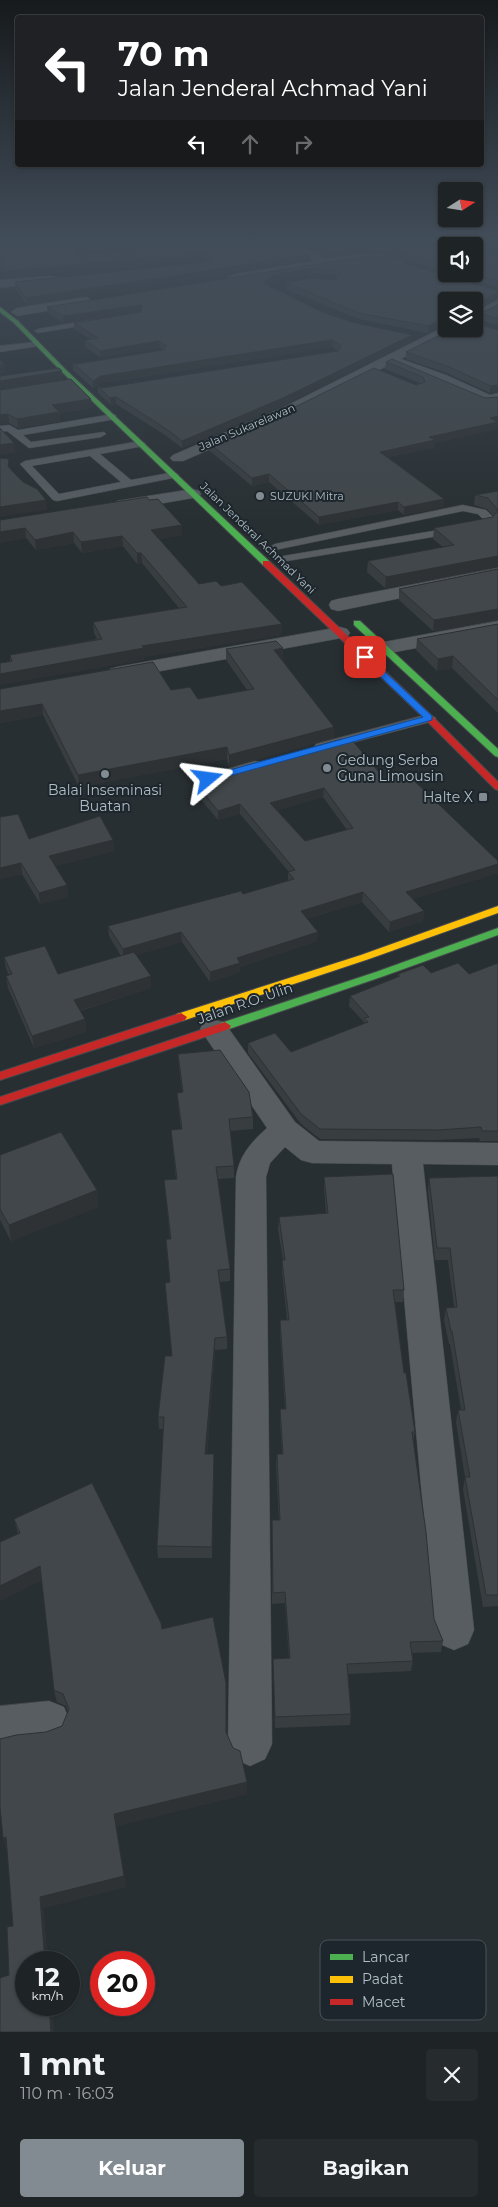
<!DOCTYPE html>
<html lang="id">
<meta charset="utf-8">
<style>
body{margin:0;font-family:Montserrat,sans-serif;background:#262b2e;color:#f1f3f6;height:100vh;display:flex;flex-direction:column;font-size:19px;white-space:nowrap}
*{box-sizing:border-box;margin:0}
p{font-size:16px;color:#a1a4a7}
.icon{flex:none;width:28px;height:28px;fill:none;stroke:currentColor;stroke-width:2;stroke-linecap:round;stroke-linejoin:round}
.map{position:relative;height:2032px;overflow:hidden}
.details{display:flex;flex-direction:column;background:#1e2326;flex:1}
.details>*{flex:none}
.guide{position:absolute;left:15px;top:15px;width:469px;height:152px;border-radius:5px;box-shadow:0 1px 4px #0004,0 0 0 1px #3c4043;background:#202124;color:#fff;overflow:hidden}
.needle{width:32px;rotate:78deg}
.controls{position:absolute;left:438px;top:182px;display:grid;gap:10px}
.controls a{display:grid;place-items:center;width:45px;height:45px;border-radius:5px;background:#1e2326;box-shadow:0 1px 4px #0004,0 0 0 1px #3c4043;font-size:25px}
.speed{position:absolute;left:15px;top:1951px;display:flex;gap:10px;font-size:25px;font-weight:700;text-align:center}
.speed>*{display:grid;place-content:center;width:65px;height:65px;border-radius:50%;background:#1e2326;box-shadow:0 1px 4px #0004,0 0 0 1px #3c4043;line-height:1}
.speed small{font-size:12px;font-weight:400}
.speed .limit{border:8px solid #d22;background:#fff;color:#111}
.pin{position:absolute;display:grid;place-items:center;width:42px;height:42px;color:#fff;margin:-21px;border-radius:10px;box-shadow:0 2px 8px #0006}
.me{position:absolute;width:55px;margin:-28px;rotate:74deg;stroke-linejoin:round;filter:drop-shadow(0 0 4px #0008)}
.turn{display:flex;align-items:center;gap:18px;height:105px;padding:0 20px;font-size:22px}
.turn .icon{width:65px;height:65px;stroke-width:2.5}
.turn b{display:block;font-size:35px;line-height:42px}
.lanes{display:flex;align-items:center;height:48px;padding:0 20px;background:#0003;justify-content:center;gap:25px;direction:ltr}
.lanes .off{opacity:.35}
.round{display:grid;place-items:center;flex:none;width:52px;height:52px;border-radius:5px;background:#262b2e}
.headline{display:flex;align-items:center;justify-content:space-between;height:85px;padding:0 20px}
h1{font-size:30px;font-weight:700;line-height:38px}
.button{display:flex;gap:10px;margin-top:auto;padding:10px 20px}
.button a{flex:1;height:58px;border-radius:5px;background:#818b91;color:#fff;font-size:20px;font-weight:700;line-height:58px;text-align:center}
.button a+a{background:#262b2e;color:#f1f3f6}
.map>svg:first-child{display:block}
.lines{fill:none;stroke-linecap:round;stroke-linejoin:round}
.lane-casing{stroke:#464a4d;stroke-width:1}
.street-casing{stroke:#464a4d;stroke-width:1}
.fast-casing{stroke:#464a4d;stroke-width:2}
.slow-casing{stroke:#464a4d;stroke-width:2}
.jam-casing{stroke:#464a4d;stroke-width:2}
.lane{fill:#575d61;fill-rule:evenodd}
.street{fill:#575d61;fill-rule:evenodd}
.fast{fill:#4caf50;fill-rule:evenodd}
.slow{fill:#ffc107;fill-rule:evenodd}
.jam{fill:#c62828;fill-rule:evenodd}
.wall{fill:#383d40;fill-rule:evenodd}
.shaded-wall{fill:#2e3234}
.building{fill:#41474a;stroke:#2e3234;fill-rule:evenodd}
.route{fill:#1a73e8;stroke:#114b97}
.poi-dot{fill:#818b91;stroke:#1c262c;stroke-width:2}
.labels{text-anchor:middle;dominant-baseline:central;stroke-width:4;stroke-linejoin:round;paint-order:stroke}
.far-street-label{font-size:11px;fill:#b1bdc4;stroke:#1c262c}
.far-poi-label{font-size:11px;fill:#b1bdc4;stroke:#1c262c;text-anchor:start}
.poi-label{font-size:14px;fill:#b1bdc4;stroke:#1c262c;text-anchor:start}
.street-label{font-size:14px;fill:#b1bdc4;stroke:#1c262c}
.key{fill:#1c262c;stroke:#49535a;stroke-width:1}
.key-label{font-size:14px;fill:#b1bdc4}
</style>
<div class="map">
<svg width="498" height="2032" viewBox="0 0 498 2032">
<rect width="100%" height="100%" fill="#282f32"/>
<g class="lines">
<defs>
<g id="lane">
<polygon points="96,319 100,321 99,323 38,333 34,331 38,329"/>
<polygon points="36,342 40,344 39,346 0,352 0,346"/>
<polygon points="113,414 116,415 116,419 23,435 31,442 104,432 106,434 101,437 29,448 7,431 0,432 0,426 9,425 18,430"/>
<path d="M141,441l5,3 -2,2 -44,8 31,26 43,-8 5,3 -1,2 -121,24 -4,-1 -33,-36 5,-3zM90,456l31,26 -62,12 -27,-28z"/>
<polygon points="463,505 486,510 495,519 491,526 469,531 287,561 283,560 281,558 283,556 469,525 483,522 484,520 478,514 463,511 275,550 269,547 275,544"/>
<polygon points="429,714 436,718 434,721 321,751 314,747 316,744"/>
<polygon points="255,761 260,762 262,765 260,768 208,783 201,779 203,776"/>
</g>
<g id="street">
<polygon points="280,240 292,240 327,259 363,254 380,254 404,262 406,264 400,267 379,260 363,260 234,280 230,279 228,277 234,274 314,261"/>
<polygon points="52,276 56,277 58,279 56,281 0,288 0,280"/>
<polygon points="85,297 89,298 91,301 89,304 17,316 11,312 17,308"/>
<polygon points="498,300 498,309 474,321 474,312"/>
<polygon points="446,326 446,329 456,329 401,359 446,375 490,395 498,393 498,402 490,404 485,403 436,381 391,364 294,413 183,461 173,461 170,458 173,455 284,407"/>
<polygon points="193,489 199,491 201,494 199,497 123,510 117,509 115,505 117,501 123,500"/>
<polygon points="498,568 498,578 338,611 331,609 329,605 331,601 338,599"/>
<polygon points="498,621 498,633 384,654 377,652 374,648 377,644 384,642"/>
<polygon points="340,627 347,629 350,633 347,637 117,679 110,677 107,673 110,669 117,667"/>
<path d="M214,1020l10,2 71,100 24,19 179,2v22l-75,-1 51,466 -6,14 -14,6 -14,-6 -6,-14 -42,-466 -80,-1 -11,-3 -16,-13 -15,16 -4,14 6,567 -7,15 -15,7 -15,-7 -7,-15 8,-567c3,-21 15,-35 31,-49l-67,-99 4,-7z"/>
<polygon points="49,1701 64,1707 70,1722 64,1737 49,1743 0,1748 0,1706"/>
</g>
<g id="fast">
<polygon points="0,307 18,321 66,370 269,561 269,565 263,565 62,372 14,323 0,312"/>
<polygon points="354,621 360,621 498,749 498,757 495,756 354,625"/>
<polygon points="498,928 498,935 384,976 229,1029 225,1030 219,1026 221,1023 376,972"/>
</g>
<polygon id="slow" points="498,906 498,913 369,959 185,1020 181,1021 175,1017 177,1014 361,955"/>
<g id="jam">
<polygon points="263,561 269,561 432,716 498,782 498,790 495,789 426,720 263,565"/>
<polygon points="181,1013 187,1017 185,1020 0,1080 0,1072"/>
<polygon points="225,1022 231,1026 229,1029 0,1105 0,1097"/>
</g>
</defs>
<use href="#lane" class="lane-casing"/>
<use href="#street" class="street-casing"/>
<use href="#fast" class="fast-casing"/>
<use href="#slow" class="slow-casing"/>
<use href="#jam" class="jam-casing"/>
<use href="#lane" class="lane"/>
<use href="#street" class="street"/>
<use href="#fast" class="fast"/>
<use href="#slow" class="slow"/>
<use href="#jam" class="jam"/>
</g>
<g class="wall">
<polygon points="0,240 79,255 177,246 171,240 286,240 310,255 310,261 27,305 15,288 15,282 209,262 205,259 8,277 0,267 0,257 1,256 0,255"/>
<polygon points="295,240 498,240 498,251 474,246 474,249 498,254 498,287 453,274 474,274 446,246 446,272 384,253 369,252 328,258"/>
<polygon points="369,256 498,291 498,298 474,311 446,301 446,325 445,324 428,333 359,319 287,290 287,283 335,280 338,278 334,275 311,274 273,281 267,285 320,311 351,322 411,342 283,405 182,448 165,435 116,404 111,405 98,393 98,386 102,388 338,351 332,347 102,383 93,388 73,370 73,363 77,364 162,350 160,348 100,357 85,347 85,340 90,339 74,329 74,323 141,312 64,323 48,313 47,307"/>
<polygon points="498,305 498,325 480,320 481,313"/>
<polygon points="474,323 498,330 490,393 447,373 406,359 406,352"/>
<polygon points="386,362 485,398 498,397 497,429 435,443 434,448 388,457 444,499 444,507 404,515 398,510 319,525 269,482 252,486 210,451 210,444 420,383 385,369"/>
<polygon points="0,376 63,380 92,408 60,413 60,421 18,428 9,423"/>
<polygon points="498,491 498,567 385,588 367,572 368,561 443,547 433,539 434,528 493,517 493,516 487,509 474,505 475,495"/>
<polygon points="0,520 182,535 159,539 199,584 221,586 282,624 281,635 144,657 144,660 10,661 10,655 97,639 94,633 93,622 179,608 142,563 137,564 123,546 82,553 74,543 36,550 26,538 0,543"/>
<polygon points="498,569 498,620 433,631 399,600 399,589"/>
<polygon points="498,624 498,713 452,668 437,671 416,650 417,639"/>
<polygon points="226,649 283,659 282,659 334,738 229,767 227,759 79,787 43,715 0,723 0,689 171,690 198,699 247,690 226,660"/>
<path d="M232,770l152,8 114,83v12l-86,26 12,12 -1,10 -34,11 -27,-30 -55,17 10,22 -77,26v5l-30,10 -28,-40 -46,13 15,33 -71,23 5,8 1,13 -52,16 -26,-60 -2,-12 3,-1 -3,-6 -2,-12 54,17 63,-18 -12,-20 -1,-10 135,-32 45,-13v-9h1l-49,-58 -22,6 -21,-25v-10l35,-11zM323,797l24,33 -42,11 -28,-31z"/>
<polygon points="29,839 113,840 114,851 55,866 67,885 68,897 40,904 22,874 0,879"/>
<polygon points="498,963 498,1141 480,1141 479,1138 437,1140 320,1139 301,1124 248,1053 248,1043 291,1052 364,1024 364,1022 349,1006 350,996 397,978 398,974 469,974"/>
<polygon points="178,1054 253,1117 253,1129 230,1131 234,1166 234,1178 218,1179 230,1269 230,1281 220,1282 227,1337 227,1349 215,1350 207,1454 214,1466 212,1558 158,1558 157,1546 163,1429 159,1429 158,1417 172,1356 165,1283 170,1282 166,1239 170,1239 164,1180 176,1179 171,1130 181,1129 178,1105 177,1093 182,1092 179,1066"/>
<polygon points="0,1155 97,1190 98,1207 11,1241 0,1220"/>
<polygon points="498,1176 498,1606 483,1607 463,1489 465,1477 456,1422 458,1410 461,1410 450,1344 449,1344 444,1320 446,1308 454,1307 448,1260 435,1260 428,1191 429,1178"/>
<polygon points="324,1177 404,1290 403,1302 395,1302 404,1373 415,1432 413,1441 434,1619 443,1641 441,1652 412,1653 413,1661 411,1671 348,1674 351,1714 350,1725 275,1728 273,1659 289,1658 285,1603 272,1604 272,1531 279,1520 276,1466 277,1454 282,1454 280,1421 280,1409 285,1409 280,1332 280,1320 287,1320 282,1272 282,1260 283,1260 278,1229 279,1217 326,1213 324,1189"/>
<polygon points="14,1519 162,1629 226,1683 226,1733 247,1794 116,1826 126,1887 43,1908 48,1962 26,1962 51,2005 54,2032 0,2032 9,1975 13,1926 7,1849 6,1849 3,1838 46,1732 62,1726 68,1712 66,1706 57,1702 54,1690 42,1580 18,1534"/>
</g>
<g class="shaded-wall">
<polygon points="369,246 369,252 328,258 329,252"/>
<polygon points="205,253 205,259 8,277 7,271"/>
<polygon points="310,255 310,261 27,305 26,298"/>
<polygon points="311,268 311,274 273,281 265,288 265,281 273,275"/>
<polygon points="498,292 498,298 474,311 474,305"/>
<polygon points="142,305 142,312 64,323 63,316"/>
<polygon points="446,318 445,324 428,333 428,326"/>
<polygon points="412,335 411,342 283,405 182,448 182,441"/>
<polygon points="332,340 332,347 102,383 93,388 93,381 101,376"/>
<polygon points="159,341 160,348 100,357 100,351"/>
<polygon points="0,365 4,365 5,373 0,374"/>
<polygon points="62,371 63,380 0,390 0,381"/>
<polygon points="498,385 498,392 490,393 491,386"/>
<polygon points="116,397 116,404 111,405 110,398"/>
<polygon points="91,399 92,408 60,413 60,421 18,428 17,419 52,405"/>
<polygon points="8,414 9,423 0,425 0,415"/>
<polygon points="498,416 497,429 435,443 434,448 379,459 380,452"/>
<polygon points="14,443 15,452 0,455 0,445"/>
<polygon points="269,474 269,482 252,486 252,478"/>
<polygon points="444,499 444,507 404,515 404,507"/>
<polygon points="46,500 47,510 0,517 0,507"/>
<polygon points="398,502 398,510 319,525 319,517"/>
<polygon points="182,525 182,535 151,540 151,530"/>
<polygon points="25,528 26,538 0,543 0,532"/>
<polygon points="73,532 74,543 36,550 35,540"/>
<polygon points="122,536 123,546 82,553 81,542"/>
<polygon points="137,553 141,553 142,563 137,564"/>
<polygon points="498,556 498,567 385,588 386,577"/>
<polygon points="498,609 498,620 433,631 434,620"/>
<polygon points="282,624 281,635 144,657 144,660 0,685 0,674 142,646"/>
<polygon points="283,648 283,659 274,661 274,650"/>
<polygon points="453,656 452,668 437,671 438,659"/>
<polygon points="42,704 43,715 0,723 0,711"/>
<polygon points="334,727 334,738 229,767 229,755"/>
<polygon points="227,747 227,759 79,787 78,775"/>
<polygon points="324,788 323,797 270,812 270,803"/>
<polygon points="240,804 240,814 218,820 218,811"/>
<polygon points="113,840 114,851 50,867 49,856"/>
<polygon points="21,863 22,874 0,879 0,868"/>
<polygon points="498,864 498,873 405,901 406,892"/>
<polygon points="67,885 68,897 40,904 39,893"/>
<polygon points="363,892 362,902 300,921 301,911"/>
<polygon points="424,911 423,921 389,932 390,922"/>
<polygon points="181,932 182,942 123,959 123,949"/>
<polygon points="318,932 317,941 240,967 240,972 210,982 210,972 237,958"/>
<polygon points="151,976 151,988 75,1012 74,1000"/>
<polygon points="85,1019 86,1032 34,1048 32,1036"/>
<polygon points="97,1190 98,1207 11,1241 9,1225"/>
<polygon points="215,1338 215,1350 206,1466 205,1454"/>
<polygon points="214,1454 214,1466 212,1558 212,1547"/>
<polygon points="40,1566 43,1580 0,1601 0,1586"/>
<polygon points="247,1782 247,1794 116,1826 126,1887 43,1908 48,1962 45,1962 40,1897 114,1814"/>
<polygon points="6,1837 10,1849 6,1849 3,1838"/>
<polygon points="49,2005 51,2005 54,2032 51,2032"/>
</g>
<g class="building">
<polygon points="0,240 64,240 79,255 183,246 176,240 286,240 310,255 26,298 15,282 209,262 213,258 205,253 7,271 0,262 0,257 6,256 0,250"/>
<polygon points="306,240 473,240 474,249 498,254 498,281 474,274 474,246 446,246 446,266 384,247 369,246 329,252"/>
<polygon points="474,240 498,240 498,245"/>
<polygon points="369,256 379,256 498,291 498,292 474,305 474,301 446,301 446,318 428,326 359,313 287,283 311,278 335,280 342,274 334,269 311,268 273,275 265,281 265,284 320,311 351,322 412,335 283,398 182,441 165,428 116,397 110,398 98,386 102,388 338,351 341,346 332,340 101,376 93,381 73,363 77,364 163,350 166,346 159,341 100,351 85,340 98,338 74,323 141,312 142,305 63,316 47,307"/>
<polygon points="498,305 498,319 481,313"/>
<polygon points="474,318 474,323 498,330 498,385 491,386 447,366 406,352 452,329 474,329"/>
<polygon points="392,359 485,398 498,397 498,416 490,418 498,422 429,437 435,440 380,452 444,499 404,507 398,502 319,517 269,474 252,478 210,444 295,407 374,368 416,385 425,382 423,377 386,362"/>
<polygon points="0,360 4,365 0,365"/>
<polygon points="59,368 62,371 0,381 0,376"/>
<polygon points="71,379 91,399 52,405 59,412 17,419 8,414 0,415 0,390"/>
<polygon points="0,428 14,443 0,445"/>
<polygon points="0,458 9,459 8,466 13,472 23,482 37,489 46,500 0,507"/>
<polygon points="498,491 498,556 386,577 368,561 454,545 434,528 493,517 498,510 488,498 475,495"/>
<polygon points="147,497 149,500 158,499 182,525 151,530 199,584 216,581 221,586 242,582 282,624 142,646 144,648 0,674 0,663 12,661 10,655 102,639 93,622 187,607 141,553 137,553 122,536 81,542 73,532 35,540 25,528 0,532 0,520"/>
<polygon points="498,569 498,609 434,620 399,589"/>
<polygon points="498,624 498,700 453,656 438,659 417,639"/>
<polygon points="276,641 283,648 274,650 334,727 229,755 227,747 78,775 42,704 0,711 0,689 153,662 171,690 190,687 198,699 254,689 226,649"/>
<path d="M342,739l2,2 7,-2 33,39 21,-6 93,89v3l-92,28 18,19 -34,11 -27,-30 -62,19 17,21 -81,26 3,5 -30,9 -29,-40 -58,17 -15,-23 133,-35 2,3 51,-15 -6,-7 7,-2 -55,-66 -22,7 -21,-26 36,-11 -1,-4zM324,788l29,40 -48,13 -35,-38z"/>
<polygon points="18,814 29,839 100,816 113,840 49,856 67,885 39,893 21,863 0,868 0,817"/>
<polygon points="45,946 58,974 134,952 151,976 74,1000 85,1019 32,1036 6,976 12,974 4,957"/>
<polygon points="458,963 469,974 498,963 498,1131 482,1131 481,1127 439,1130 320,1129 301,1114 248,1043 275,1033 291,1052 368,1022 364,1018 369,1017 350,996 400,976 398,974 423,965 431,973"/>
<polygon points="220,1050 249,1092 253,1117 229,1119 234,1166 216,1167 230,1269 218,1270 227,1337 215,1338 205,1454 214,1454 212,1547 157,1546 164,1417 158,1417 165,1356 172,1356 165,1283 170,1282 166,1239 171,1239 164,1180 177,1179 171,1130 182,1129 177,1093 183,1092 178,1054"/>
<polygon points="61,1132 97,1190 9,1225 0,1209 0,1155"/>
<polygon points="393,1174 404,1290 393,1290 404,1373 406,1373 415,1432 412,1432 426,1532 434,1619 443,1641 410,1642 413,1661 347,1664 351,1714 275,1717 273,1659 290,1658 285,1592 273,1593 272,1520 280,1520 277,1454 283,1454 280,1409 286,1409 280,1320 289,1320 282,1260 285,1260 279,1217 328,1213 324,1177"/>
<polygon points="498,1176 498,1595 486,1595 465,1477 470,1477 458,1410 465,1410 452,1331 451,1331 446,1308 457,1307 450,1248 437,1248 429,1178"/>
<polygon points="92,1483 161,1623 162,1629 213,1617 226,1683 226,1732 233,1748 240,1751 247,1782 114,1814 124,1876 40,1897 45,1962 26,1962 26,2005 49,2005 51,2032 0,2032 0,1978 9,1975 7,1927 13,1926 6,1837 3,1838 0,1807 0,1739 16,1735 46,1732 62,1726 69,1709 63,1694 54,1690 40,1566 0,1586 0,1542 20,1533 14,1519"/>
</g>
<linearGradient id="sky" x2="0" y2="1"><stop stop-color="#161a1c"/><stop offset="0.46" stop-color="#424d5a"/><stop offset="1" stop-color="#424d5a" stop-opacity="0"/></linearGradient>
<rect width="498" height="524" fill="url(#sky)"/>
<polygon class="route" points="362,656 368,656 432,716 432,720 211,781 204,781 204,777 423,717 362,659"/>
<g class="poi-dot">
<circle cx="260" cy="496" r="5"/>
<circle cx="327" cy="768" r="5"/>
<circle cx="105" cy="774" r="5"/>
<rect x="478" y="792" width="10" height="10" rx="2.5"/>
</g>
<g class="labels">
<g class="far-street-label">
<text transform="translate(247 427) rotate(-23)">Jalan Sukarelawan</text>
<text transform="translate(258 538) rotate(44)">Jalan Jenderal Achmad Yani</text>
</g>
<g class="far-poi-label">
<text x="270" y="496">SUZUKI Mitra</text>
</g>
<g class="poi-label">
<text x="337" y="760">Gedung Serba<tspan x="337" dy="16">Guna Limousin</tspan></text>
<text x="105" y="790" text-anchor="middle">Balai Inseminasi<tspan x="105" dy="16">Buatan</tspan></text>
<text x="473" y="797" text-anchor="end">Halte X</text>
</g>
<g class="street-label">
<text transform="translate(245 1003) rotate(-19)">Jalan R.O. Ulin</text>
</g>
</g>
<rect x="320" y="1940" width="166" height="80" rx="8" class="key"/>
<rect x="330" y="1954" width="23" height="6" fill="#4caf50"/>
<rect x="330" y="1976" width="23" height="7" fill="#ffc107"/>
<rect x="330" y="1999" width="23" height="6" fill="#c62828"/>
<g class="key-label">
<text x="362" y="1962">Lancar</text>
<text x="362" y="1984">Padat</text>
<text x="362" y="2007">Macet</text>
</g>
</svg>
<div class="controls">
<a><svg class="needle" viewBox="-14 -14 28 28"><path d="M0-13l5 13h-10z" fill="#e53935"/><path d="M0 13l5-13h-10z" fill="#a1a4a7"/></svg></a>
<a><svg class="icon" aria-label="sound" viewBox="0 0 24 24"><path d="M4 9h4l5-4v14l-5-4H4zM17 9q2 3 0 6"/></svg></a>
<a><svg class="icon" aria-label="layers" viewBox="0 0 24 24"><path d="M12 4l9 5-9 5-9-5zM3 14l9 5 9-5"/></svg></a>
</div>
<div class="speed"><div>12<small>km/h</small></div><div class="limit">20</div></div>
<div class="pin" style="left:365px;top:657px;background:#d93025"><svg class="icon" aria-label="arrive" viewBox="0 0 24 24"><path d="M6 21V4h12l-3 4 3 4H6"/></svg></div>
<svg class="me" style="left:208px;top:779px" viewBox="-20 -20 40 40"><path d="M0-17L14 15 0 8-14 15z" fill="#1a73e8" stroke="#fff" stroke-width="4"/></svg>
<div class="guide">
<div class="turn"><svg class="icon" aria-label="left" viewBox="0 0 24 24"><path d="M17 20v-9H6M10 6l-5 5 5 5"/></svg><div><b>70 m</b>Jalan Jenderal Achmad Yani</div></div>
<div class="lanes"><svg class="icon" aria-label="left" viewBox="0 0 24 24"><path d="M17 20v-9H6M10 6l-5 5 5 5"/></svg><svg class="icon off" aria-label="ahead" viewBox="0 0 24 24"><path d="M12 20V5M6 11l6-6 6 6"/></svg><svg class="icon off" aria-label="right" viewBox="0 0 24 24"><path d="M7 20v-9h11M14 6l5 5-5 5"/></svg></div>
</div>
</div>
<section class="details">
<div class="headline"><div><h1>1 mnt</h1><p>110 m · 16:03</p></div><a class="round"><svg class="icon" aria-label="close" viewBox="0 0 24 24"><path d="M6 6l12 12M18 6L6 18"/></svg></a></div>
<div class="button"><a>Keluar</a><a>Bagikan</a></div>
</section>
